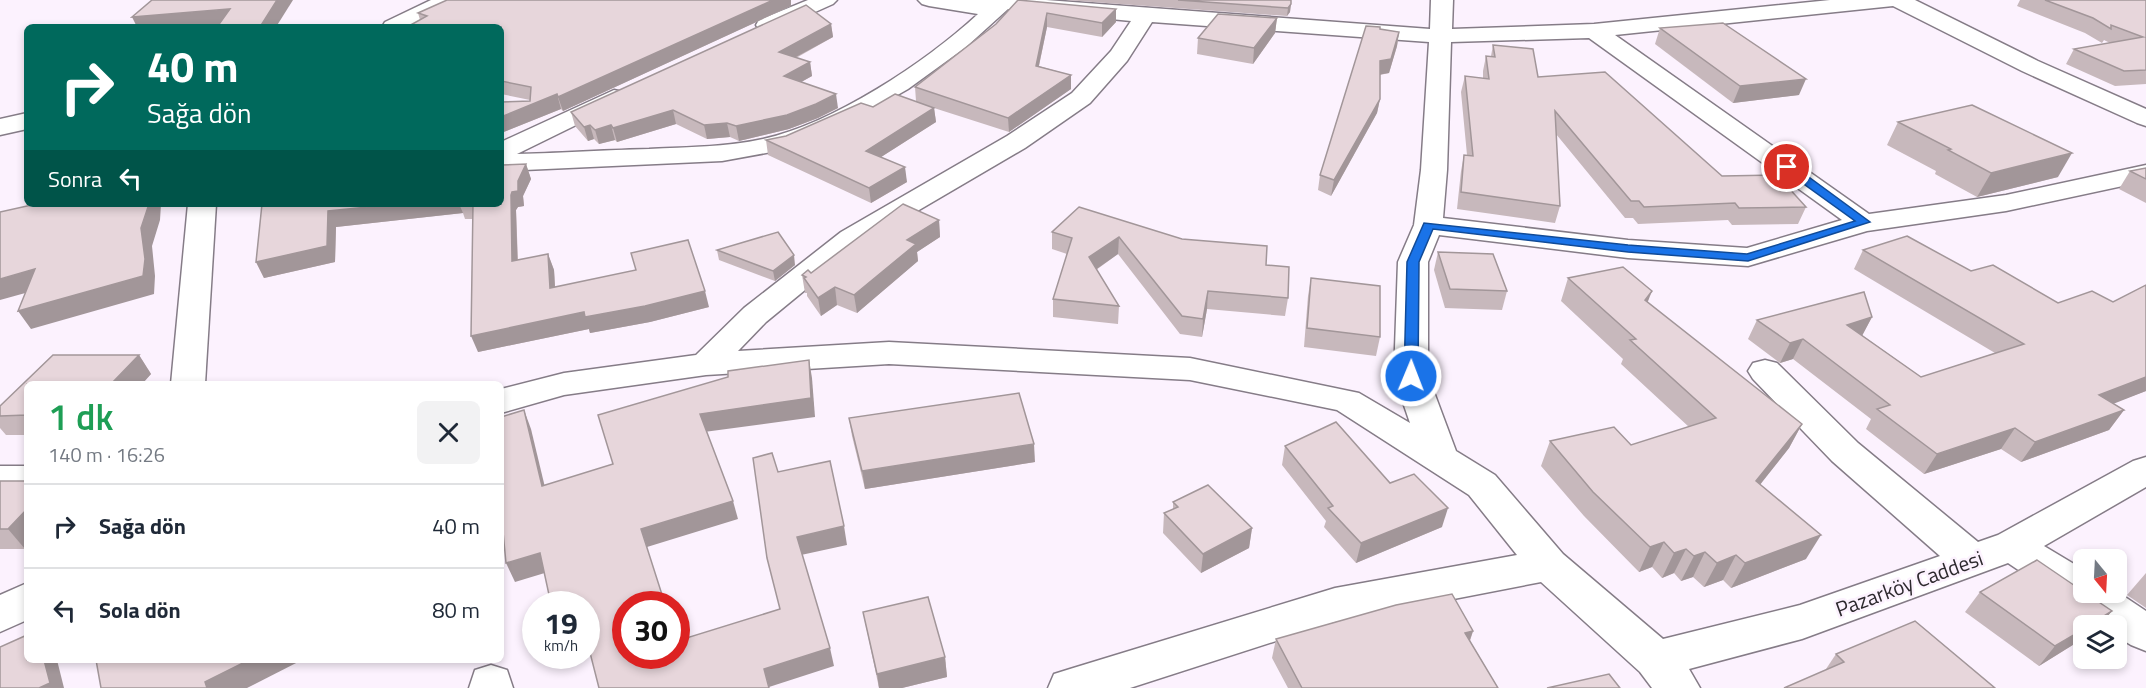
<!DOCTYPE html>
<html lang="tr">
<meta charset="utf-8">
<style>
body{margin:0;font-family:"Titillium Web",sans-serif;background:#f2f2f3;color:#1f2937;height:100vh;display:flex;flex-direction:column;font-size:22px;white-space:nowrap}
*{box-sizing:border-box;margin:0}
p{font-size:20px;color:#747a83}
.icon{flex:none;width:33px;height:33px;fill:none;stroke:currentColor;stroke-width:2;stroke-linecap:round;stroke-linejoin:round}
.map{position:relative;flex:1;overflow:hidden}
.drawer{position:absolute;left:24px;top:381px;width:480px;height:282px;display:flex;flex-direction:column;background:#fff;border-radius:9px;box-shadow:0 3px 9px #0003}
.drawer>*{flex:none}
.top-card{position:absolute;left:24px;top:24px;width:480px;height:183px;border-radius:9px;box-shadow:0 3px 9px #0003;background:#00695c;color:#fff;overflow:hidden}
.needle{width:39px;rotate:162deg}
.controls{position:absolute;left:2073px;top:549px;display:grid;gap:12px}
.controls a{display:grid;place-items:center;width:54px;height:54px;border-radius:9px;background:#fff;box-shadow:0 3px 9px #0003;font-size:30px}
.speed{position:absolute;left:522px;top:591px;display:flex;gap:12px;font-size:30px;font-weight:700;text-align:center}
.speed>*{display:grid;place-content:center;width:78px;height:78px;border-radius:50%;background:#fff;box-shadow:0 3px 9px #0003;line-height:1}
.speed small{font-size:15px;font-weight:400}
.speed .limit{border:9px solid #d22;background:#fff;color:#111}
.pin{position:absolute;display:grid;place-items:center;width:51px;height:51px;color:#fff;margin:-26px;border:3px solid #fff;border-radius:50%;box-shadow:0 2px 6px #0007}
.me{position:absolute;width:66px;margin:-33px;rotate:1deg;stroke-linejoin:round;filter:drop-shadow(0 0 4px #0008)}
.turn{display:flex;align-items:center;gap:21px;height:126px;padding:0 24px;font-size:27px}
.turn .icon{width:78px;height:78px;stroke-width:2.5}
.turn b{display:block;font-size:42px;line-height:51px}
.then{display:flex;align-items:center;height:57px;padding:0 24px;background:#0003;gap:12px;font-size:22px}
.round{display:grid;place-items:center;flex:none;width:63px;height:63px;border-radius:9px;background:#f2f2f3}
.head{display:flex;align-items:center;justify-content:space-between;height:102px;padding:0 24px}
h1{font-size:36px;font-weight:600;line-height:45px;color:#1e9e55}
ul{padding:0;list-style:none}
li{display:flex;align-items:center;gap:18px;height:84px;padding:0 24px;border-top:2px solid #e0e1e3}
li div{flex:1}
li b{display:block;font-size:22px}
li em{font-style:normal}
.map>svg:first-child{display:block}
.lines{fill:none;stroke-linecap:round;stroke-linejoin:round}
.minor-casing{stroke:#857c87;stroke-width:3}
.minor{fill:#fff;fill-rule:evenodd}
.wall{fill:#c7b8bc}
.shaded-wall{fill:#a29699}
.building{fill:#e7d6db;stroke:#a29699;stroke-width:1.5}
.route{fill:#1a73e8;stroke:#114b97;stroke-width:1.5}
.labels{text-anchor:middle;dominant-baseline:central;stroke-width:5;stroke-linejoin:round;paint-order:stroke}
.near-street-label{font-size:21px;fill:#2d292e;stroke:#fcf2fe}
</style>
<div class="map">
<svg width="2146" height="688" viewBox="0 0 2146 688">
<rect width="100%" height="100%" fill="#fcf2fe"/>
<g class="lines">
<defs>
<g id="minor">
<polygon points="431,0 459,0 455,4 410,27 382,27 385,22"/>
<polygon points="808,0 837,0 833,4 775,30 759,30 756,25 759,20"/>
<path d="M918,0h128l384,29 1,-29h22l-1,29 142,-5 236,-24h85l123,61 108,48v17l-9,-3 -115,-52 -129,-65 -278,29 254,179 137,-19 140,-30v16l-140,30 -139,20 -119,35 -120,-8 -189,-23 -11,27v114l28,75 39,24 68,79 100,85 137,-34 140,-49 -108,-95 -79,-82 -5,-8 5,-8 12,-3 12,3 81,80 120,99 20,-7 135,-74 13,-4v30l-102,59 40,24v22l32,-1 30,20v40l-15,-6 -15,-9v-10h-14l-94,-63 -206,76 -113,30 11,19h-48l-12,-16 -99,-90 -206,40 -205,66h-82l6,-14 16,-5 265,-81 182,-33 -48,-60 -132,-85 -147,-30 -301,-16 -183,11 -142,20 -63,18v-24l63,-16 132,-18 48,-47 97,-76 166,-96 65,-43 39,-42 20,-30 -123,-12 -42,38 -58,42 -63,36 -57,24 -66,12 -221,10v-29l113,-52 9,2 3,5 -3,5 -106,52c44,-1 88,-4 132,-5 38,-2 77,-2 114,-10 70,-15 163,-77 215,-125l-49,-8 -7,-2zM1152,22l277,20 -8,128 -7,55 -16,37 -4,114 16,47 -51,-30 -169,-35 -301,-16 -151,9 28,-29 95,-78 164,-96 65,-45 37,-42zM1589,38l253,182 -95,28 -119,-8 -185,-22 4,-48 4,-128z"/>
<polygon points="27,113 27,129 0,135 0,119"/>
<polygon points="188,204 216,204 205,384 171,384"/>
<rect x="0" y="466" width="27" height="28"/>
<polygon points="27,583 27,620 0,632 0,595"/>
<polygon points="491,665 507,670 513,688 469,688 475,670"/>
</g>
</defs>
<use href="#minor" class="minor-casing"/>
<use href="#minor" class="minor"/>
</g>
<g class="wall">
<polygon points="1018,0 1116,22 1102,37 1047,27 1039,66 1071,75 1071,89 1009,132 934,108 936,122 881,157 907,182 871,203 768,155 766,140 786,136 873,107 916,101 915,87 996,24"/>
<polygon points="1065,0 1291,0 1290,12 1287,16"/>
<polygon points="2020,0 2146,0 2146,84 2115,86 2066,64 2074,49 2110,43 2104,40 2102,43 2085,33 2017,6"/>
<polygon points="791,6 563,111 561,109 501,133 501,102 530,101 530,100 501,94 501,27 420,20 418,13"/>
<polygon points="1277,18 1275,33 1253,64 1197,54 1198,38"/>
<polygon points="831,24 833,37 796,58 810,62 812,76 801,82 838,108 818,118 789,129 739,141 730,137 707,139 676,124 617,142 615,140 599,144 594,139 588,141 575,126 571,112"/>
<polygon points="1660,28 1799,95 1733,103 1655,44"/>
<polygon points="1380,29 1399,32 1397,46 1389,73 1380,75 1380,99 1377,113 1331,196 1318,190 1320,175"/>
<polygon points="1493,45 1538,77 1722,176 1806,207 1798,224 1732,225 1728,220 1638,224 1633,218 1625,218 1556,134 1560,206 1555,223 1457,209 1461,171 1464,155 1467,155 1461,92 1465,76 1483,78 1483,71 1486,56 1491,56"/>
<polygon points="1898,122 2058,177 1977,197 1935,174 1936,171 1887,145"/>
<polygon points="526,164 531,179 523,196 524,206 518,207 516,210 518,260 548,254 554,270 555,287 709,307 650,322 590,333 589,329 478,352 473,219 465,219 463,213 336,227 335,262 264,278 256,262 262,204 501,204"/>
<polygon points="2146,168 2146,203 2119,189 2130,171"/>
<polygon points="939,220 940,237 917,252 918,261 857,313 837,305 821,316 807,296 807,293 805,293 802,275 811,273"/>
<polygon points="1052,232 1182,239 1266,265 1288,298 1285,316 1207,309 1202,337 1180,334 1118,254 1096,270 1119,306 1118,324 1053,317 1053,299 1067,254 1052,249"/>
<polygon points="717,250 795,265 775,281 719,260"/>
<polygon points="1863,250 1971,271 2058,303 2113,302 2146,285 2146,391 2113,403 2124,410 2109,430 2021,462 2001,449 1924,474 1866,429 1871,419 1793,359 1780,363 1748,339 1757,320 1872,317 1862,335 1921,377 1995,353 1854,269"/>
<polygon points="1438,252 1507,291 1502,310 1445,308 1434,270"/>
<polygon points="1311,278 1380,337 1376,356 1304,347 1308,296"/>
<polygon points="1568,278 1647,303 1802,424 1789,448 1760,484 1806,559 1731,588 1723,580 1704,587 1693,577 1681,581 1674,573 1662,578 1652,567 1639,572 1584,516 1541,466 1550,441 1631,445 1689,427 1621,364 1623,359 1561,301"/>
<polygon points="53,355 139,355 151,374 142,384 27,384 27,435 6,435 0,428 0,406"/>
<polygon points="849,418 1035,462 865,489 852,436"/>
<polygon points="1285,446 1390,483 1442,527 1356,563 1324,527 1326,521 1282,465"/>
<polygon points="0,481 27,481 27,546 25,549 0,549"/>
<polygon points="1173,502 1252,528 1249,548 1201,573 1163,533 1164,513 1173,509"/>
<polygon points="2146,573 2146,608 2127,595"/>
<polygon points="1980,592 2112,611 2099,626 2084,626 2084,638 2039,666 1965,612"/>
<polygon points="863,612 945,657 947,677 902,688 879,688"/>
<polygon points="1473,631 1470,641 1498,688 1288,688 1272,658 1276,639"/>
<polygon points="1836,654 1995,688 1826,669"/>
</g>
<g class="shaded-wall">
<polygon points="277,0 293,0 276,27 260,27"/>
<polygon points="773,0 791,0 791,6 563,111 558,97"/>
<polygon points="1291,4 1290,12 1287,16 1288,8"/>
<polygon points="230,9 237,24 202,27 137,27 132,17"/>
<polygon points="1116,9 1116,22 1102,37 1102,23"/>
<polygon points="1047,13 1047,27 1036,79 1036,66"/>
<polygon points="1277,18 1275,33 1253,64 1254,48"/>
<polygon points="831,24 833,37 781,65 779,52"/>
<polygon points="1399,32 1397,46 1389,73 1377,75 1380,61"/>
<polygon points="810,62 812,76 787,90 784,76"/>
<polygon points="1071,75 1071,89 1009,132 1008,118"/>
<polygon points="1806,79 1799,95 1733,103 1740,86"/>
<polygon points="557,94 561,109 501,133 501,117"/>
<polygon points="836,94 838,108 818,118 789,129 739,141 736,126"/>
<polygon points="1380,99 1377,113 1331,196 1334,180"/>
<polygon points="934,108 936,122 867,166 866,151"/>
<polygon points="673,110 676,124 617,142 613,128"/>
<polygon points="727,123 730,137 707,139 704,125"/>
<polygon points="590,125 594,139 588,141 584,127"/>
<polygon points="611,125 615,140 599,144 595,130"/>
<polygon points="2072,153 2058,177 1977,197 1991,173"/>
<polygon points="526,164 531,179 523,196 524,206 518,207 516,210 518,277 512,261 511,195"/>
<polygon points="905,167 907,182 871,203 869,188"/>
<polygon points="149,204 161,204 160,220 152,246 155,276 154,294 31,329 18,311 141,228"/>
<polygon points="398,204 459,204 463,213 336,227 335,262 264,278 256,262 328,211"/>
<polygon points="939,220 940,237 917,252 918,261 857,313 854,295 907,240"/>
<polygon points="1119,237 1118,254 1088,275 1089,257"/>
<polygon points="548,254 554,270 556,304 550,288"/>
<polygon points="794,255 795,265 775,281 773,271"/>
<polygon points="35,269 47,287 0,300 0,279"/>
<polygon points="835,287 837,305 821,316 818,298"/>
<polygon points="705,291 709,307 650,322 590,333 589,329 478,352 471,336 584,312"/>
<polygon points="1208,291 1207,309 1202,337 1203,319"/>
<polygon points="1652,291 1643,314 1645,300"/>
<polygon points="1872,317 1862,336 1847,325"/>
<polygon points="1803,339 1793,359 1780,363 1790,343"/>
<polygon points="139,355 151,374 142,384 111,384"/>
<polygon points="809,360 812,378 815,417 704,432 700,414"/>
<polygon points="2146,377 2146,391 2085,415 2099,395"/>
<polygon points="524,410 531,429 549,504 542,486"/>
<polygon points="2124,410 2109,430 2021,462 2035,442"/>
<polygon points="1802,424 1789,448 1744,505 1756,481"/>
<polygon points="2015,428 2001,449 1924,474 1937,454"/>
<polygon points="1034,444 1035,462 865,489 862,471"/>
<polygon points="733,501 738,519 647,547 641,529"/>
<polygon points="1448,508 1442,527 1356,563 1361,543"/>
<polygon points="27,509 27,546 25,549 8,529"/>
<polygon points="844,526 847,545 801,555 797,537"/>
<polygon points="1252,528 1249,548 1201,573 1203,554"/>
<polygon points="1821,535 1806,559 1731,588 1745,563"/>
<polygon points="1664,542 1652,567 1639,572 1650,547"/>
<polygon points="1686,549 1674,573 1662,578 1674,553"/>
<polygon points="1705,552 1693,577 1681,581 1694,556"/>
<polygon points="540,553 548,572 515,582 506,563"/>
<polygon points="1736,555 1723,580 1704,587 1717,563"/>
<polygon points="2112,611 2099,626 2088,626"/>
<polygon points="2084,629 2084,638 2039,666 2055,646"/>
<polygon points="1473,631 1466,651 1465,633"/>
<polygon points="830,648 834,666 769,687 764,669"/>
<polygon points="945,657 947,677 902,688 879,688 877,674"/>
<polygon points="44,660 57,660 64,688 39,688"/>
<polygon points="249,660 302,660 247,688 207,688 205,682"/>
</g>
<g class="building">
<polygon points="152,0 277,0 260,27 217,27 230,9 132,17"/>
<polygon points="447,0 773,0 558,97 557,94 501,117 501,102 530,101 531,87 501,81 501,27 407,27 427,16 418,13"/>
<polygon points="1018,0 1116,9 1102,23 1047,13 1036,66 1071,75 1008,118 915,87 996,24"/>
<polygon points="1178,0 1291,0 1291,4 1288,8"/>
<polygon points="2045,0 2146,0 2146,70 2124,71 2074,49 2143,37 2111,25 2111,29 2093,18"/>
<polygon points="806,5 831,24 779,52 810,62 784,76 836,94 816,104 787,115 736,126 727,123 704,125 673,110 613,128 611,125 595,130 590,125 584,127 571,112"/>
<polygon points="1218,14 1277,18 1254,48 1198,38"/>
<polygon points="1723,23 1806,79 1740,86 1660,28"/>
<polygon points="1366,26 1380,27 1380,29 1399,32 1391,59 1380,61 1380,99 1334,180 1320,175"/>
<polygon points="1493,45 1533,49 1538,77 1605,72 1722,176 1777,175 1806,207 1739,208 1735,203 1644,207 1639,201 1631,201 1555,111 1560,206 1461,192 1464,155 1473,156 1465,76 1489,79 1486,56 1495,57"/>
<polygon points="895,94 934,108 866,151 905,167 869,188 766,140 786,136 861,103 873,107"/>
<polygon points="1972,105 2072,153 1991,173 1948,150 1951,149 1898,122"/>
<polygon points="526,164 518,181 518,191 512,192 511,195 512,261 548,254 550,288 636,270 631,253 688,240 705,291 645,306 585,317 584,312 471,336 473,204 501,204 501,165"/>
<polygon points="2146,168 2146,179 2130,171"/>
<polygon points="36,204 149,204 141,228 145,259 143,276 18,311 35,269 0,279 0,212"/>
<polygon points="262,204 398,204 328,211 327,246 256,262"/>
<polygon points="903,204 939,220 907,240 916,244 854,295 835,287 818,298 804,278 806,277 802,275 808,270 811,273"/>
<polygon points="1079,207 1182,239 1267,246 1266,265 1289,267 1288,298 1208,291 1203,319 1182,316 1119,237 1089,257 1119,306 1053,299 1072,238 1052,232"/>
<polygon points="778,232 794,255 773,271 717,250"/>
<polygon points="1907,236 1971,271 1993,265 2058,303 2092,291 2113,302 2146,285 2146,377 2099,395 2124,410 2035,442 2015,428 1937,454 1877,409 1890,405 1803,339 1790,343 1757,320 1864,292 1872,317 1847,325 1921,377 2024,344 1863,250"/>
<polygon points="1438,252 1493,254 1507,291 1450,289"/>
<polygon points="1623,267 1652,291 1645,300 1802,424 1756,481 1821,535 1745,563 1736,555 1717,563 1705,552 1694,556 1686,549 1674,553 1664,542 1650,547 1593,492 1550,441 1614,427 1631,445 1716,418 1630,340 1636,339 1568,278"/>
<polygon points="1311,278 1380,286 1380,337 1307,328"/>
<polygon points="53,355 139,355 111,384 27,384 27,415 0,416 0,406"/>
<polygon points="809,360 811,398 700,414 733,501 641,529 665,604 626,604 626,656 676,656 676,640 677,641 780,609 767,558 753,458 772,453 778,472 830,461 844,526 797,537 830,648 764,669 769,688 599,688 586,637 586,604 551,604 540,553 506,563 501,511 501,417 524,410 542,486 613,464 598,415 728,377 728,371"/>
<polygon points="1019,393 1034,444 862,471 849,418"/>
<polygon points="1336,422 1390,483 1414,474 1448,508 1361,543 1328,508 1333,506 1285,446"/>
<polygon points="0,481 27,481 27,509 8,529 0,529"/>
<polygon points="1208,485 1252,528 1203,554 1164,513 1178,507 1173,502"/>
<polygon points="2037,560 2084,592 2112,611 2088,626 2084,626 2084,629 2055,646 1980,592"/>
<polygon points="1452,594 1473,631 1465,633 1498,688 1302,688 1276,639 1396,605"/>
<polygon points="928,597 945,657 877,674 863,612"/>
<polygon points="1915,621 1995,688 1784,688 1844,662 1836,654"/>
<polygon points="27,635 27,660 44,660 50,683 39,688 0,688 0,647"/>
<polygon points="96,660 249,660 205,682 207,688 101,688"/>
<polygon points="1609,674 1620,688 1547,688"/>
</g>
<polygon class="route" points="1783,164 1791,164 1870,222 1748,261 1628,252 1433,229 1419,262 1418,376 1411,380 1404,376 1407,262 1424,223 1628,245 1747,254 1855,221 1783,169"/>
<g class="labels">
<g class="near-street-label">
<text transform="translate(1909 583) rotate(-20)">Pazarköy Caddesi</text>
</g>
</g>
</svg>
<div class="controls">
<a><svg class="needle" viewBox="-14 -14 28 28"><path d="M0-13l5 13h-10z" fill="#e53935"/><path d="M0 13l5-13h-10z" fill="#747a83"/></svg></a>
<a><svg class="icon" aria-label="layers" viewBox="0 0 24 24"><path d="M12 4l9 5-9 5-9-5zM3 14l9 5 9-5"/></svg></a>
</div>
<div class="speed"><div>19<small>km/h</small></div><div class="limit">30</div></div>
<div class="pin" style="left:1787px;top:167px;background:#d93025"><svg class="icon" aria-label="arrive" viewBox="0 0 24 24"><path d="M6 21V4h12l-3 4 3 4H6"/></svg></div>
<svg class="me" style="left:1411px;top:376px" viewBox="-20 -20 40 40"><circle r="17" fill="#1a73e8" stroke="#fff" stroke-width="3"/><path d="M0-11L8 9 0 5-8 9z" fill="#fff"/></svg>
<div class="top-card">
<div class="turn"><svg class="icon" aria-label="right" viewBox="0 0 24 24"><path d="M7 20v-9h11M14 6l5 5-5 5"/></svg><div><b>40 m</b>Sağa dön</div></div>
<div class="then">Sonra<svg class="icon" aria-label="left" viewBox="0 0 24 24"><path d="M17 20v-9H6M10 6l-5 5 5 5"/></svg></div>
</div>
<section class="drawer">
<div class="head"><div><h1>1 dk</h1><p>140 m · 16:26</p></div><a class="round"><svg class="icon" aria-label="close" viewBox="0 0 24 24"><path d="M6 6l12 12M18 6L6 18"/></svg></a></div>
<ul>
<li><svg class="icon" aria-label="right" viewBox="0 0 24 24"><path d="M7 20v-9h11M14 6l5 5-5 5"/></svg><div><b>Sağa dön</b></div><em>40 m</em></li>
<li><svg class="icon" aria-label="left" viewBox="0 0 24 24"><path d="M17 20v-9H6M10 6l-5 5 5 5"/></svg><div><b>Sola dön</b></div><em>80 m</em></li>
</ul>
</section>
</div>
